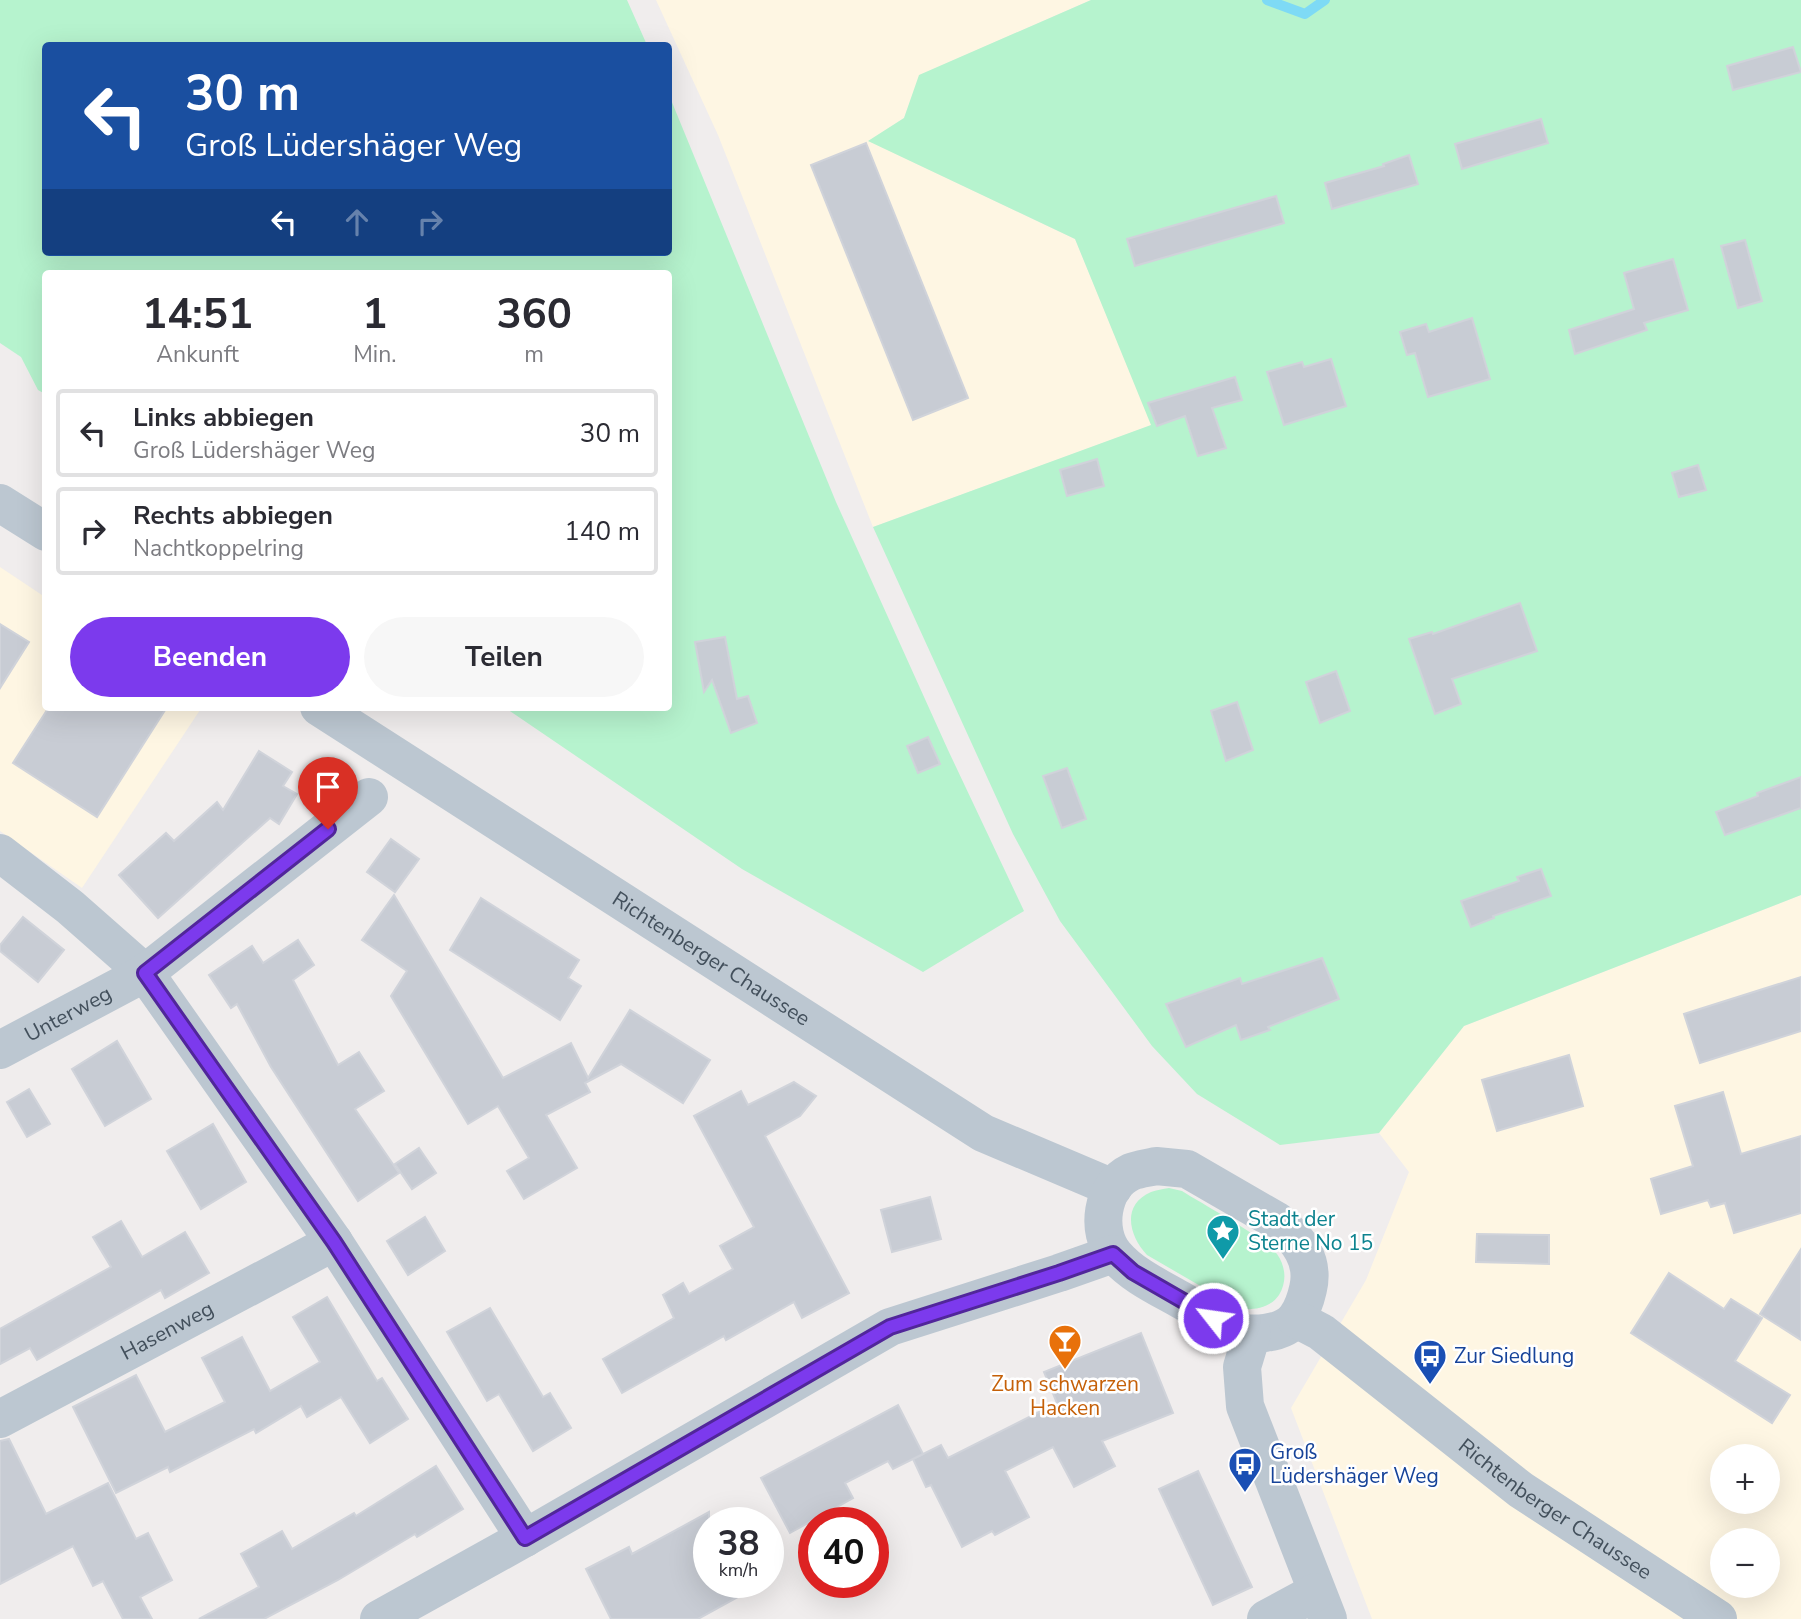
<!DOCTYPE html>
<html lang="de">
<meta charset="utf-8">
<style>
body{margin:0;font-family:"Nunito Sans",sans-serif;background:#f7f7f7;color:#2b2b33;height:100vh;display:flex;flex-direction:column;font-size:26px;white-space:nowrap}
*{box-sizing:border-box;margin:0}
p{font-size:23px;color:#7c7c81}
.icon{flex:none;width:38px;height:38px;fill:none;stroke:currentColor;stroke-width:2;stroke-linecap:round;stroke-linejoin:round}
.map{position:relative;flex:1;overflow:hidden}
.sheet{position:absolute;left:42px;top:270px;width:630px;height:441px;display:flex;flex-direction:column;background:#fff;border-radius:7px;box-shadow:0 7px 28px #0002}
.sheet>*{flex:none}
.banner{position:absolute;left:42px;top:42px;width:630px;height:214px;border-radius:7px;box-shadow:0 7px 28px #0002;background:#1a4fa0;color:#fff;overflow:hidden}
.controls{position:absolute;left:1710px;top:1444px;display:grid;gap:14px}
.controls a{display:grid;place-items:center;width:70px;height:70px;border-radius:50%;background:#fff;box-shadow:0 7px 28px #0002;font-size:35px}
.speed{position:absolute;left:693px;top:1507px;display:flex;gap:14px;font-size:35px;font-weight:700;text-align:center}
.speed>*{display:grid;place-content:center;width:91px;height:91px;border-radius:50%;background:#fff;box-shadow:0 7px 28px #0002;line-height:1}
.speed small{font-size:18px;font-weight:400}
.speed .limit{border:10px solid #d22;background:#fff;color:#111}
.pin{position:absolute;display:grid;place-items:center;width:60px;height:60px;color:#fff;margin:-72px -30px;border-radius:50% 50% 50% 0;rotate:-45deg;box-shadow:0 0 7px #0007}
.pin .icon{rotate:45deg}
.me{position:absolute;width:77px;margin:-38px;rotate:300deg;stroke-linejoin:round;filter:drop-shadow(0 0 5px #0008)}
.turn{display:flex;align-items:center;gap:24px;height:147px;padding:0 28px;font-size:32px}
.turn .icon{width:91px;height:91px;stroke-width:2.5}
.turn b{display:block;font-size:49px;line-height:60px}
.lanes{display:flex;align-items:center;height:66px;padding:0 28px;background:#0003;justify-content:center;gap:35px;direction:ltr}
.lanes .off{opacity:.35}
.eta{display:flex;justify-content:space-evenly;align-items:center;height:119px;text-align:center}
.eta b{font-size:42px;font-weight:700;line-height:49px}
.cta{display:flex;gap:14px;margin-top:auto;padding:14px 28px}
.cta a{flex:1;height:80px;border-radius:42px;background:#7c3aed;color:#fff;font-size:28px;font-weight:700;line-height:80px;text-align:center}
.cta a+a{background:#f7f7f7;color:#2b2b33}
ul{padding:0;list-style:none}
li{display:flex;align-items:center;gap:21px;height:88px;margin:0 14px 10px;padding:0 14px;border:4px solid #e1e1e2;border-radius:7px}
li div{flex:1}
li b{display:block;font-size:26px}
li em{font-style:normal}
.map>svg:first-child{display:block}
.commercial{fill:#fef6e3;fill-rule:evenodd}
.green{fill:#b6f3ce}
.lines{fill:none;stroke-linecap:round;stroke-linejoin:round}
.stream{stroke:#7edaf5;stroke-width:10}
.building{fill:#c8ccd4;stroke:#d0d3da;stroke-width:2}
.minor{stroke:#bcc7d1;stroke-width:38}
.route-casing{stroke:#51269a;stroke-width:18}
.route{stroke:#7c3aed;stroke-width:12}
.labels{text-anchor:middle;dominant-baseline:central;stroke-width:5;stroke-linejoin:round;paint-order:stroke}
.street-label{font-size:21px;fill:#43505c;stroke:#fff}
.culture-label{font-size:21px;fill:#0d838f;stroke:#fff;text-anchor:start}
.transit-label{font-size:21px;fill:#164399;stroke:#fff;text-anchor:start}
.food-label{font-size:21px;fill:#c56008;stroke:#fff}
</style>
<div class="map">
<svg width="1801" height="1619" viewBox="0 0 1801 1619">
<rect width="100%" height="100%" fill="#f0eded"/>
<g class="commercial">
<polygon points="656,0 1091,0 920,75 904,118 869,141 1075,239 1152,425 873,527 718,135"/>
<polygon points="0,567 45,597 46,707 202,707 82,888 0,831"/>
<path d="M1801,895v724h-429l-81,-211 75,-128 43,-108 -30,-39 85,-107zM1722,1456h46v46h-46zM1722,1540h46v46h-46z"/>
</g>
<g class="green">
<polygon points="0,0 627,0 647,45 46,46 46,252 668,252 669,95 836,502 948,750 1024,911 923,972 742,869 504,707 668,707 668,273 46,273 45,394 38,390 21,357 0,343"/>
<polygon points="1091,0 1801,0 1801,895 1464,1026 1379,1133 1280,1145 1197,1094 1152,1046 1060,921 1013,834 873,527 1151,425 1075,239 868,141 904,118 919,75"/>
<path d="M1169,1188l13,3c22,14 82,46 95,63 9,13 10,28 2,41 -9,13 -24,15 -39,14l-93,-54c-18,-19 -26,-50 4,-63 5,-2 12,-3 18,-4z"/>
</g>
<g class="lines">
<polyline class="stream" points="1267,0 1305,14 1325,0"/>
</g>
<g class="building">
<polygon points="1793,47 1801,72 1733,90 1727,66"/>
<polygon points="1541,119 1548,143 1462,169 1455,144"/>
<polygon points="866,143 968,398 913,420 811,165"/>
<polygon points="1409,155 1418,184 1332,209 1325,183 1384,166 1383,164"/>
<polygon points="1276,196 1284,223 1135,266 1127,239"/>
<polygon points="1745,240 1762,301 1738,308 1721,246"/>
<polygon points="1673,259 1688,310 1644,323 1647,330 1575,354 1569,330 1634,309 1624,273"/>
<polygon points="1472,318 1490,379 1428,397 1415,353 1407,355 1400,332 1426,324 1429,332"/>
<polygon points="1331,359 1346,406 1284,425 1267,372 1302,362 1304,367"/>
<polygon points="1235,377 1242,400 1212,408 1226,448 1198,456 1185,416 1157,426 1148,403"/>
<polygon points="1097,459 1104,486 1067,496 1060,470"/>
<polygon points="1698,465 1706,490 1679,497 1672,473"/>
<polygon points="1520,603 1537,651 1452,679 1461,704 1435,714 1409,639 1432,632 1433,634"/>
<polygon points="0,624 29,642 0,688"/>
<polygon points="725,637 737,699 748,696 757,723 731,733 712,680 704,692 695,642"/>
<polygon points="1336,671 1350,711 1320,723 1306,682"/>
<polygon points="1237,702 1253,750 1226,761 1211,711"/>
<polygon points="49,707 167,707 97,817 13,763"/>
<polygon points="928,737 940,764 918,773 907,746"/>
<polygon points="259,751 292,772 283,786 297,794 279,824 270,818 158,918 119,875 166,833 174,841 217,802 223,810"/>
<polygon points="1067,768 1086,819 1062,828 1043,776"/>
<polygon points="1801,777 1801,808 1725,835 1716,812 1758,796 1757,793"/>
<polygon points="391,839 419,859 395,892 367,872"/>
<polygon points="1541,869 1551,896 1493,916 1494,918 1471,927 1461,901 1519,881 1517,877"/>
<polygon points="394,895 503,1078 571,1043 588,1078 630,1010 710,1060 683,1103 621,1064 585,1083 590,1092 546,1115 577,1168 524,1199 507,1171 529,1158 498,1106 468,1124 391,996 407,971 362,940"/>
<polygon points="481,898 579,960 568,978 581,986 560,1020 450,950"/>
<polygon points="23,917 64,950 38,982 0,951 0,945"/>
<polygon points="298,940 314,965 293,980 338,1065 359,1052 384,1091 355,1109 399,1173 358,1201 271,1067 237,1004 231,1008 209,975 252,946 263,963"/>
<polygon points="1322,958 1339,999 1268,1027 1270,1030 1241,1040 1236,1025 1186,1047 1166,1004 1240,978 1242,984"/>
<polygon points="1801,977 1801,1031 1700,1063 1684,1014"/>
<polygon points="117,1041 151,1099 105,1126 72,1069"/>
<polygon points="1569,1055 1583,1106 1497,1131 1482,1080"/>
<polygon points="794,1082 816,1096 800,1116 765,1136 849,1293 802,1318 794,1302 726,1340 724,1336 622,1393 603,1359 674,1318 663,1295 683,1283 689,1294 733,1269 720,1246 754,1227 694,1116 741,1091 748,1105"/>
<polygon points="29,1089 50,1124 27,1137 7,1102"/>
<polygon points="1723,1092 1741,1154 1801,1136 1801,1213 1734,1233 1725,1203 1711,1207 1708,1200 1661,1214 1651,1179 1693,1166 1675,1106"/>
<polygon points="213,1124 246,1182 201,1209 167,1151"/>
<polygon points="419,1148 436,1173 412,1189 395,1164"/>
<polygon points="930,1197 941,1239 892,1252 881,1210"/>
<polygon points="425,1217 445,1251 408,1275 387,1241"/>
<polygon points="121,1221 142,1257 185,1232 209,1273 165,1298 161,1290 37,1360 30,1348 0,1364 0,1329 111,1267 93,1237"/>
<polygon points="1477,1234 1549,1235 1549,1264 1476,1262"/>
<polygon points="1801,1249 1801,1340 1760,1314"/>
<polygon points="1669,1273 1724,1309 1731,1299 1762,1318 1735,1361 1790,1395 1772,1423 1631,1333"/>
<polygon points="327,1297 377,1381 382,1378 408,1419 370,1443 341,1397 307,1417 301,1406 256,1433 254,1429 170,1472 168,1467 116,1493 73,1407 136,1375 165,1432 225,1402 202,1358 242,1337 270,1391 320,1362 293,1317"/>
<polygon points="490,1308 543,1397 550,1393 571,1428 533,1451 499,1394 487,1401 447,1332"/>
<polygon points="1141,1333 1173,1413 1102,1441 1115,1466 1074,1487 1053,1447 1005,1471 1029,1517 995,1535 992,1531 962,1547 931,1485 926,1487 913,1459 941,1445 948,1458 1057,1403 1044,1372"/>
<polygon points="898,1405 923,1454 893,1469 888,1461 845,1483 853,1498 790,1533 761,1478"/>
<polygon points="9,1439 46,1514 108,1483 136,1539 148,1533 172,1580 140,1597 152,1619 123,1619 103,1581 93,1586 73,1546 0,1584 0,1441"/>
<polygon points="436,1466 463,1509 417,1537 415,1534 338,1580 264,1619 199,1619 259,1587 241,1554 282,1531 292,1549 354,1513 356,1516"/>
<polygon points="1198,1471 1252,1587 1213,1605 1159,1489"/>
<polygon points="709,1512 709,1582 765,1582 698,1619 611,1619 586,1569 629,1547 632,1554"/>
</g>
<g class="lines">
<g class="minor">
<polyline points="0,503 46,532"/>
<path id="s1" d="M319,707l664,426 130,55"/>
<polyline points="0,853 70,907 145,973 334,1242 525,1538"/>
<path id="s2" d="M0,1050l145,-77 224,-176"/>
<path d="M1156,1166l31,3 90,52c21,18 38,39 31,68 -2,9 -6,21 -12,29 -13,17 -47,19 -65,11 -17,-8 -34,-20 -50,-29 -23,-13 -49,-25 -66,-45 -20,-23 -14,-69 16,-83 7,-3 17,-4 25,-6z"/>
<path id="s3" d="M1296,1319l25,13 200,158 197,129"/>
<polyline points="1252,1334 1242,1367 1245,1406 1328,1619"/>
<path id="s4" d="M0,1419l334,-177"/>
<polyline points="379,1619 525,1538 890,1327 1059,1273 1113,1254"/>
<polyline points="1266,1619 1316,1592"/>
</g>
</g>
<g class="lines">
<defs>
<polyline id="route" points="328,829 145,973 334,1242 525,1538 890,1327 1059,1273 1113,1254 1133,1272 1213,1318"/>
</defs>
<use href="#route" class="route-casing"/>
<use href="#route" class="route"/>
</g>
<defs>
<symbol id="sight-pin" viewBox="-11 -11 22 30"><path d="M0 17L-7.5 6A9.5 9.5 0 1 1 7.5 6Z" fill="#0f9aa8" stroke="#fff"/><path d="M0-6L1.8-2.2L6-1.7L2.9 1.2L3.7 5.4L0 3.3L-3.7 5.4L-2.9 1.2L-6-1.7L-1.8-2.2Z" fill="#fff"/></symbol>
<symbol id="bar-pin" viewBox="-11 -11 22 30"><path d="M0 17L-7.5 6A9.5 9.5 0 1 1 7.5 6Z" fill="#e8710a" stroke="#fff"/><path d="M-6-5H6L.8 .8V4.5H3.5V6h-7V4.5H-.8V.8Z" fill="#fff"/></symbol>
<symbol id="bus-pin" viewBox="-11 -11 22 30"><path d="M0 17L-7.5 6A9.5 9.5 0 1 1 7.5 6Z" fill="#1a4fb4" stroke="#fff"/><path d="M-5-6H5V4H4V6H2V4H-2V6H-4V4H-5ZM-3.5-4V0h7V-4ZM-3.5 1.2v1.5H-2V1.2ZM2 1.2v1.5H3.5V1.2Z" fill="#fff"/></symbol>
</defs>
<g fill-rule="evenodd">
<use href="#sight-pin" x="1204" y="1212" width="38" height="52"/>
<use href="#bar-pin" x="1046" y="1322" width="38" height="52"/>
<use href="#bus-pin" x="1411" y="1337" width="38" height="52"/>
<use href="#bus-pin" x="1226" y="1445" width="38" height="52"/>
</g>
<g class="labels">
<g class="street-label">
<text stroke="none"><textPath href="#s1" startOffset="466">Richtenberger Chaussee</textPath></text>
<text stroke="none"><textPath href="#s2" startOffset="77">Unterweg</textPath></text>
<text stroke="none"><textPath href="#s4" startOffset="189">Hasenweg</textPath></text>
<text stroke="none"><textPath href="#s3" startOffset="322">Richtenberger Chaussee</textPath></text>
</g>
<g class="culture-label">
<text x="1248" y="1219">Stadt der<tspan x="1248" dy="24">Sterne No 15</tspan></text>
</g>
<g class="transit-label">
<text x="1454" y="1356">Zur Siedlung</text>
<text x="1270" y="1452">Groß<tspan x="1270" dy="24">Lüdershäger Weg</tspan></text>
</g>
<g class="food-label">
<text x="1065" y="1384">Zum schwarzen<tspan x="1065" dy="24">Hacken</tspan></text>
</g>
</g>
</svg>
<div class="controls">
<a>+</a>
<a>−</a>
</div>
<div class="speed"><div>38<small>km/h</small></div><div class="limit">40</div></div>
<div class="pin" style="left:328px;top:829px;background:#d93025"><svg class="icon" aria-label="arrive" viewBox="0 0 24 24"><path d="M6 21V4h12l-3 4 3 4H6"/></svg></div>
<svg class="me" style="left:1213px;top:1318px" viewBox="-20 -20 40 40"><circle r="17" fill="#7c3aed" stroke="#fff" stroke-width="3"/><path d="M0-11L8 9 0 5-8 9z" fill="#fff"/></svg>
<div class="banner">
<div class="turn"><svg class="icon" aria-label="left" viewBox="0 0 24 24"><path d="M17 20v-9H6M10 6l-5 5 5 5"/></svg><div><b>30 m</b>Groß Lüdershäger Weg</div></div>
<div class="lanes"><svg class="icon" aria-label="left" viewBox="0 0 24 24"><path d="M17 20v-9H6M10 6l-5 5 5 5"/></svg><svg class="icon off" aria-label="ahead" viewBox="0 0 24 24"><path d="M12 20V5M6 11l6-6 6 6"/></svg><svg class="icon off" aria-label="right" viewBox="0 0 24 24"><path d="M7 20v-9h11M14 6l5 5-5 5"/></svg></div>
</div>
<section class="sheet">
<div class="eta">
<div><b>14:51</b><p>Ankunft</p></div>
<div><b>1</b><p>Min.</p></div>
<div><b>360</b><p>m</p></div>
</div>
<ul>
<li><svg class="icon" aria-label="left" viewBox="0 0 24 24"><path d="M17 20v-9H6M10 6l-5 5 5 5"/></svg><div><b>Links abbiegen</b><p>Groß Lüdershäger Weg</p></div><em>30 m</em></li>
<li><svg class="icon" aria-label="right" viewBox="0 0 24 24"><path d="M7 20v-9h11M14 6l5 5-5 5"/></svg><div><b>Rechts abbiegen</b><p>Nachtkoppelring</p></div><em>140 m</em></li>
</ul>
<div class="cta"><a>Beenden</a><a>Teilen</a></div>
</section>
</div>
